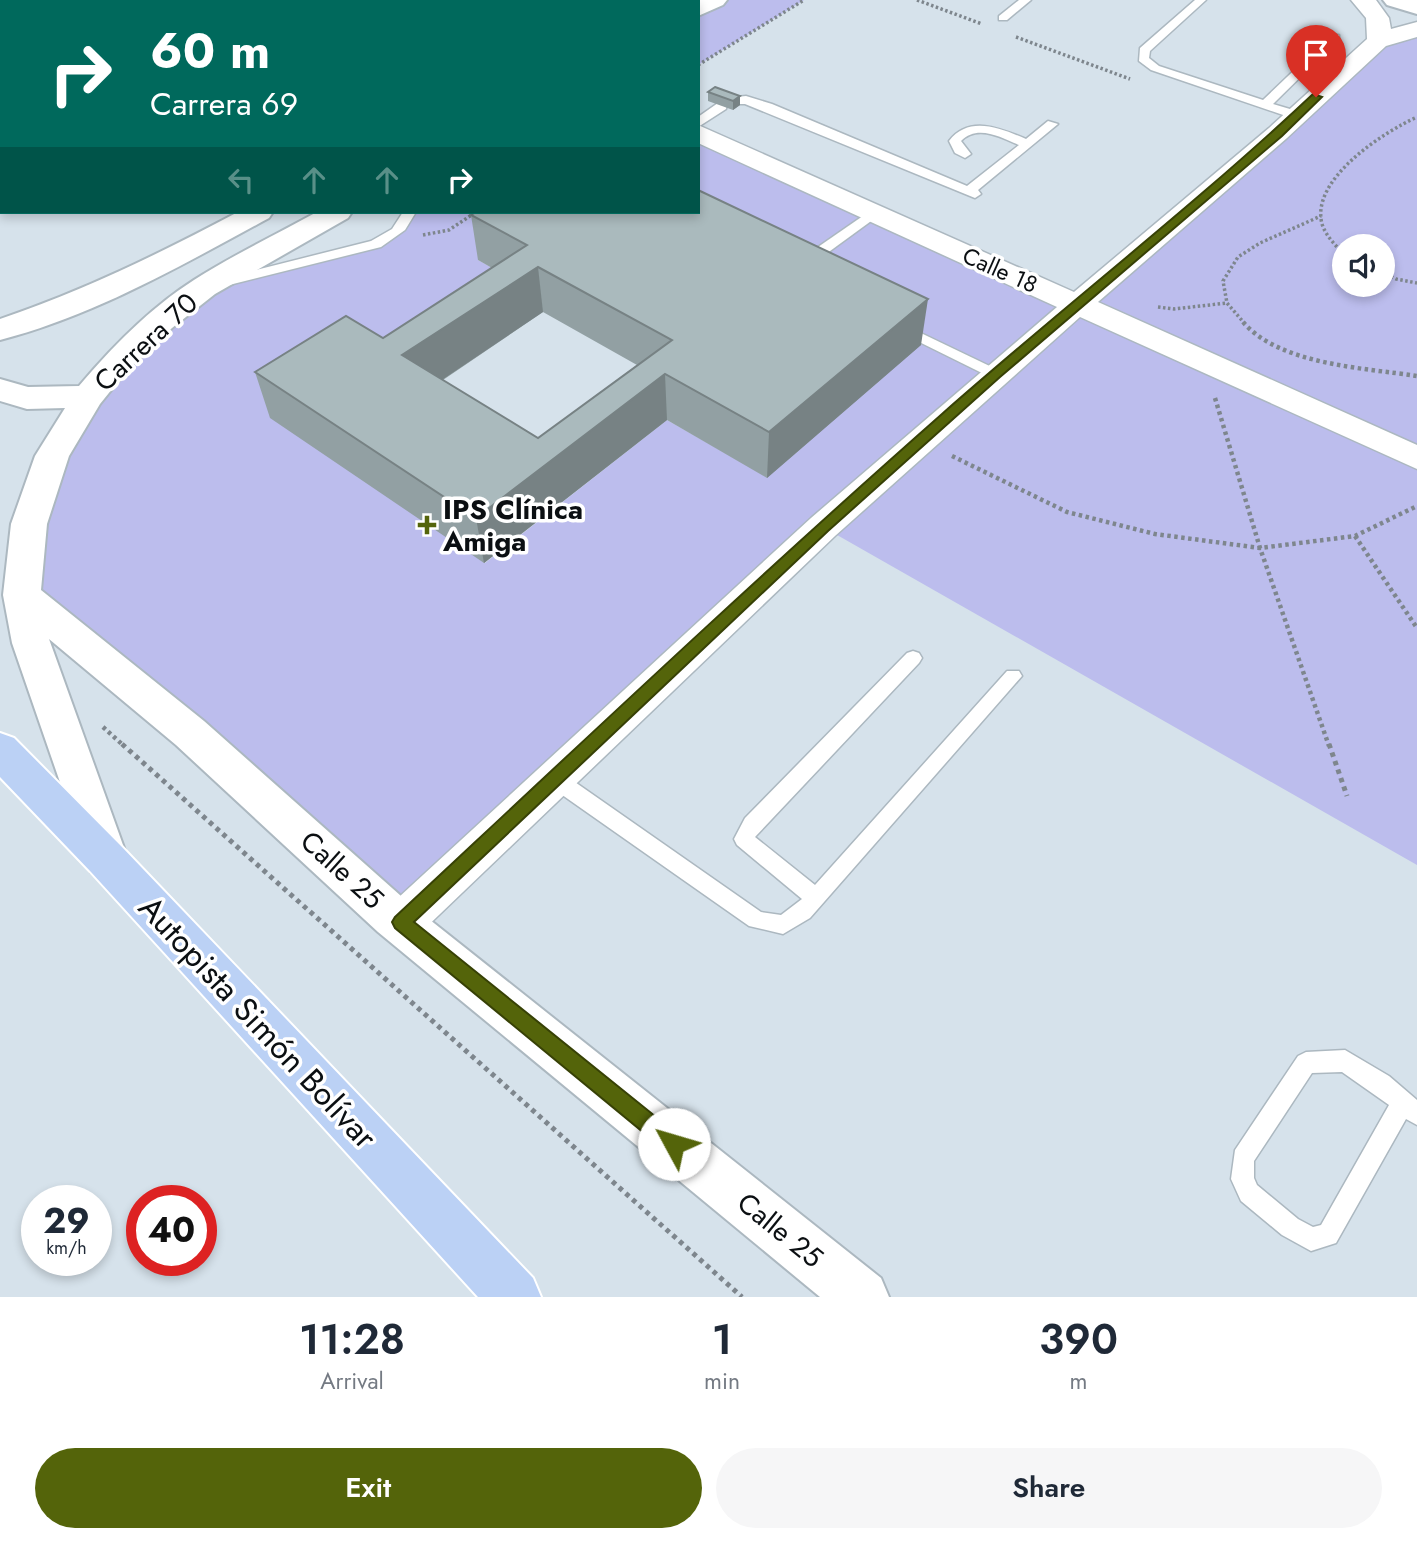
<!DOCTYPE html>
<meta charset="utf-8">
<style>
body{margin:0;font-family:Jost,sans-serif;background:#f6f6f7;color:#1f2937;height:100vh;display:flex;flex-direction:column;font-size:26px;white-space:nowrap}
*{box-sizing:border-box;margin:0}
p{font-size:23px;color:#747a83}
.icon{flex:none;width:38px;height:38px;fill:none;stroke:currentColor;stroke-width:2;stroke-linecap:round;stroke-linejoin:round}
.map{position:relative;height:1297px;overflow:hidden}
.details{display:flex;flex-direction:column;background:#fff;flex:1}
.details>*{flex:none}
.top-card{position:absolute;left:0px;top:0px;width:700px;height:214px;box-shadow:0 4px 10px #0003;background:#00695c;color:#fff;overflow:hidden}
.tools{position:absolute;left:1332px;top:234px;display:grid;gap:14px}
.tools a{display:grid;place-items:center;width:63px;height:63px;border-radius:50%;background:#fff;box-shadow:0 4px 10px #0003;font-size:35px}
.speed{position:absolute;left:21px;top:1185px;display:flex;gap:14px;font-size:35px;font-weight:700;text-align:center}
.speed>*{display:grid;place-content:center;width:91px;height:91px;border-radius:50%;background:#fff;box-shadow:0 4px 10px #0003;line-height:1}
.speed small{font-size:18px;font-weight:400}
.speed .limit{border:10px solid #d22;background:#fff;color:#111}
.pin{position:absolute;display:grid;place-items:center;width:60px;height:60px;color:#fff;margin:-72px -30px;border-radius:50% 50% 50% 0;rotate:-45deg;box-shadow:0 0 7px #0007}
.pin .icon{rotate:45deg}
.me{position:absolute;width:77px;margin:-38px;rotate:309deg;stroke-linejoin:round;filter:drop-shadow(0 0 5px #0008)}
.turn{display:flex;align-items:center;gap:24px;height:147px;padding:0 35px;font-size:32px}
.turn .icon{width:91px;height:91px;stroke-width:2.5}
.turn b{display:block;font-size:49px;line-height:60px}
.lanes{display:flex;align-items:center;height:66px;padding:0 35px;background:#0003;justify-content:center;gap:35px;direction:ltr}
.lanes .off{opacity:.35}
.eta{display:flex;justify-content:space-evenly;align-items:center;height:119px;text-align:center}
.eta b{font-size:42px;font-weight:600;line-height:49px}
.action{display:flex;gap:14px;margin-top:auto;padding:14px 35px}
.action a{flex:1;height:80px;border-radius:42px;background:#54640a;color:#fff;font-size:28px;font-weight:600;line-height:80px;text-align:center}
.action a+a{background:#f6f6f7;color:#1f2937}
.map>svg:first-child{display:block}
.green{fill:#bcbded;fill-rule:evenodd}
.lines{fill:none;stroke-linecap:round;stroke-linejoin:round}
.lane-casing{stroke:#acb8c0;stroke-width:3}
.street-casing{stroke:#acb8c0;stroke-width:3}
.secondary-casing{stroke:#acb8c0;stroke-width:4}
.highway-casing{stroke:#fff;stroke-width:4}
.path-far2{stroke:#7e868d;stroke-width:3.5;stroke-dasharray:2.5 2.5;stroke-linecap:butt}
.path-far1{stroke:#7e868d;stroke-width:4.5;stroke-dasharray:3.5 3.5;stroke-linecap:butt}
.path{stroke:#7e868d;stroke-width:5;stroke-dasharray:4.5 4.5;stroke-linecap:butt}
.lane{fill:#fff;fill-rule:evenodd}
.street{fill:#fff;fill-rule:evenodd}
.secondary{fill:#fff;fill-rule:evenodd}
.highway{fill:#bbd1f5;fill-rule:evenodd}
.wall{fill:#92a0a3;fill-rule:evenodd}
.shaded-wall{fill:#778284}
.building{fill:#aababd;stroke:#778284;stroke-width:2;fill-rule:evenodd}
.route{fill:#54640a;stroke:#374106;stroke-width:2}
.poi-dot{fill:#54640a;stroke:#fff;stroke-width:2.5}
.labels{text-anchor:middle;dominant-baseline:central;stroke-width:7;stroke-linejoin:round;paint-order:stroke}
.far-street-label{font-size:23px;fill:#0b0f12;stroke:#fff}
.street-label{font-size:28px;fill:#0b0f12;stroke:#fff}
.poi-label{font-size:28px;font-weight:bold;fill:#0b0f12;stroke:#fff;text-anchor:start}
.near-street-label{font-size:33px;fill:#0b0f12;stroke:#fff}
</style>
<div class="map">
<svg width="1417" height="1297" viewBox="0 0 1417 1297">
<rect width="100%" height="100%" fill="#d6e2eb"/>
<g class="green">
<polygon points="124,0 600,0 128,2"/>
<polygon points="715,0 804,0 698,65 698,9"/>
<path d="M1417,29v836l-594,-338 -429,391 -372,-323 66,-198 116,-110 172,-43 31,-24 2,-8h145l-76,48 55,31 -140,93 92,179 182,-143 100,57 -69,-265v-79l381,173 299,-265zM1344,247h38v38h-38z"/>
</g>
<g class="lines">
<defs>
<g id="lane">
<polygon points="1019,0 1031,0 1007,20 999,20 999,16"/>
<polygon points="1195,0 1206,0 1150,51 1149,58 1159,66 1263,100 1331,35 1339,35 1339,39 1273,104 1300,112 1300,118 1292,118 1151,70 1139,61 1140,48"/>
<path d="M746,96l26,8 195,82 52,-41c-18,-8 -42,-21 -58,-4l10,13 -6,4 -10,-5 -6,-12c20,-26 51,-13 77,-2l22,-18 10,3 -80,66 3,4 -6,4 -230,-94h-18l-1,5 -28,18v-10l20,-14h6l1,-5z"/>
<polygon points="873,209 880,213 878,216 815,262 805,262 805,256"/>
<polygon points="403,212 416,212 405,230 381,247 221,287 214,283 216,280 371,241 392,229"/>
<polygon points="900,323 1000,371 1002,374 995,379 990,377 895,330 893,327"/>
<polygon points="913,651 919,653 922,658 919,663 755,837 815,885 1007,671 1019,671 1022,676 810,918 783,934 749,926 548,785 546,779 548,773 555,771 562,773 761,912 781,915 802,899 737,845 734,839 745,818 907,653"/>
<path d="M1345,1050l44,26 28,24v25l-11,-6 -70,124 -25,8 -29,-16 -41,-34 -10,-22 4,-29 63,-94 8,-4zM1342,1072l47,33 -68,120 -8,2 -15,-8 -41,-34 -3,-7v-17l58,-88z"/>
</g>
<polygon id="street" points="1351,0 1376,0 1389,18 1391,29 1417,22 1417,37 1386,46 1287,138 1098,302 1417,445 1417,469 1080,317 835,536 416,937 401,942 386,937 380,923 386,909 811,518 1057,307 698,143 698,125 1074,292 1269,128 1367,39 1366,18"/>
<g id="secondary">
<polygon points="636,0 662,0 635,2"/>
<polygon points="697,0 727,0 723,5 698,16 698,2 694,2"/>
<polygon points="1383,0 1417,0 1417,14 1387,5"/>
<path d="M238,212h35l-4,6c-87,47 -173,97 -269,122v-21c86,-29 158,-65 238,-107z"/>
<path d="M317,212h35l-4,6 -133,76 -43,34 -43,40 -29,36 -31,52 -22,68 -6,66 163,131 206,183 471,374 8,19h-69l-442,-365 -202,-187 -127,-106 79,220 -7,13 -15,6 -15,-6 -79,-229 -9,-48 8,-71 24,-68 30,-48 -38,1 -27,-8v-22l28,8 51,-1c33,-39 71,-78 115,-106 39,-25 83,-46 123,-68z"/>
</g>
<polygon id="highway" points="0,733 14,738 121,846 533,1278 541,1297 478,1297 91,872 0,777"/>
</defs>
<use href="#lane" class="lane-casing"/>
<use href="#street" class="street-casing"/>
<use href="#secondary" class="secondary-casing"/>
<use href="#highway" class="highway-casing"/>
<g class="path-far2">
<polyline points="917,0 982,24"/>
<polyline points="1016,37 1130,79"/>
<polyline points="698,65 804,0"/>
<polyline points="423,235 449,230 476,212"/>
<path d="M1344,254c-9,-9 -18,-18 -22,-30 -12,-45 62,-92 95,-107"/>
<polyline points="1382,272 1396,279 1417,283"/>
<polyline points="1158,307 1174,309 1227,303"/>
<polyline points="1245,324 1227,303 1223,281 1238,257 1260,243 1321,216"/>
</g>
<g class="path-far1">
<path d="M1243,322c37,43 122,46 174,54"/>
<polyline points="1215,398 1260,548 1329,746"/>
<polyline points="952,456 1067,512 1155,534 1260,548 1355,536 1417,506"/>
<polyline points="1355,536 1417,628"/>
<polyline points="103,727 124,746"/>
</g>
<g class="path">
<polyline points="122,744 742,1297"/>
<polyline points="1329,744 1347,796"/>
</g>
<use href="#lane" class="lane"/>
<use href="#street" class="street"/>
<use href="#secondary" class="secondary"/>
<use href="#highway" class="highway"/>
</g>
<g class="wall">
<polygon points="708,92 740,96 740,105 733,110 708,101"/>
<path d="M471,215l450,130 -154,133 -100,-58 -183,143 -214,-145 -15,-46 128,-34 109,-70 -14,-8zM543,312l94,53 -99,73 -95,-58z"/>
</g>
<g class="shaded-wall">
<polygon points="740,96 740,105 733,110 733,101"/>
<polygon points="538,267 543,312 412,400 402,355"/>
<polygon points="928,299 921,345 767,478 769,432"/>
<polygon points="665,374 667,420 484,563 476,518"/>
</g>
<g class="building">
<polygon points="715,87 740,96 733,101 708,92"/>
<path d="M698,190l230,109 -159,133 -104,-58 -189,144 -221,-146 91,-56 37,22 144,-93 -56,-30 5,-3h222zM538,267l134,73 -134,98 -136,-83z"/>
</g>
<path class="route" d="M1313,94l9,3 -40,39 -282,241 -172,154 -414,391 267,215 3,7 -3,7 -7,3 -8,-3 -271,-223 -3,-6 3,-5c181,-169 361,-339 547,-503 122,-108 252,-208 371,-320z"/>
<path class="poi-dot" d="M423.5 514.5h7v7h7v7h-7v7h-7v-7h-7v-7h7z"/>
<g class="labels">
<g class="far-street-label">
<text transform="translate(1000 270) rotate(24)">Calle 18</text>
</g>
<g class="street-label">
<text transform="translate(146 342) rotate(-43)">Carrera 70</text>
<text transform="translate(342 870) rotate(42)">Calle 25</text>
<text transform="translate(780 1230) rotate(39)">Calle 25</text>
</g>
<g class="poi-label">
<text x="443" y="509">IPS Clínica<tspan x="443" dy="32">Amiga</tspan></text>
</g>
<g class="near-street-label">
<text transform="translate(258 1022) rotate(47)">Autopista Simón Bolívar</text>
</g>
</g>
</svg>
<div class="tools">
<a><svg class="icon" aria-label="sound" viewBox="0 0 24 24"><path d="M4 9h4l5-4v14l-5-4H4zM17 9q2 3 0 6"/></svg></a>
</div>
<div class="speed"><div>29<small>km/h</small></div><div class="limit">40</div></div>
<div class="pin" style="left:1316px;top:97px;background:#d93025"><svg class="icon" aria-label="arrive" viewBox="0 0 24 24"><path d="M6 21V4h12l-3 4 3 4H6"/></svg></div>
<svg class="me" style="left:674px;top:1144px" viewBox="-20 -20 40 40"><circle r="19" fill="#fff"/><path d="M0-13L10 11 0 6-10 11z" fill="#54640a"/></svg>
<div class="top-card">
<div class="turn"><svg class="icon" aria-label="right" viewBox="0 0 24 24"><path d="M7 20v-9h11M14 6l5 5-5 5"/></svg><div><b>60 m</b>Carrera 69</div></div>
<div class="lanes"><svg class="icon off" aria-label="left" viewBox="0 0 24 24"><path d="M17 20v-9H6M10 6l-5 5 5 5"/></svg><svg class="icon off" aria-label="ahead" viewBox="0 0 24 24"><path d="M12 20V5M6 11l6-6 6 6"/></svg><svg class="icon off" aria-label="ahead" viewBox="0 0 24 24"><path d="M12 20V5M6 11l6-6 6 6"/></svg><svg class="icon" aria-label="right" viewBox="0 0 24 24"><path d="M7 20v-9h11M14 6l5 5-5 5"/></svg></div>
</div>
</div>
<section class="details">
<div class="eta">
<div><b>11:28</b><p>Arrival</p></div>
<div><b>1</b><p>min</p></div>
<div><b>390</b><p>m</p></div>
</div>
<div class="action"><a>Exit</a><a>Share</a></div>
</section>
